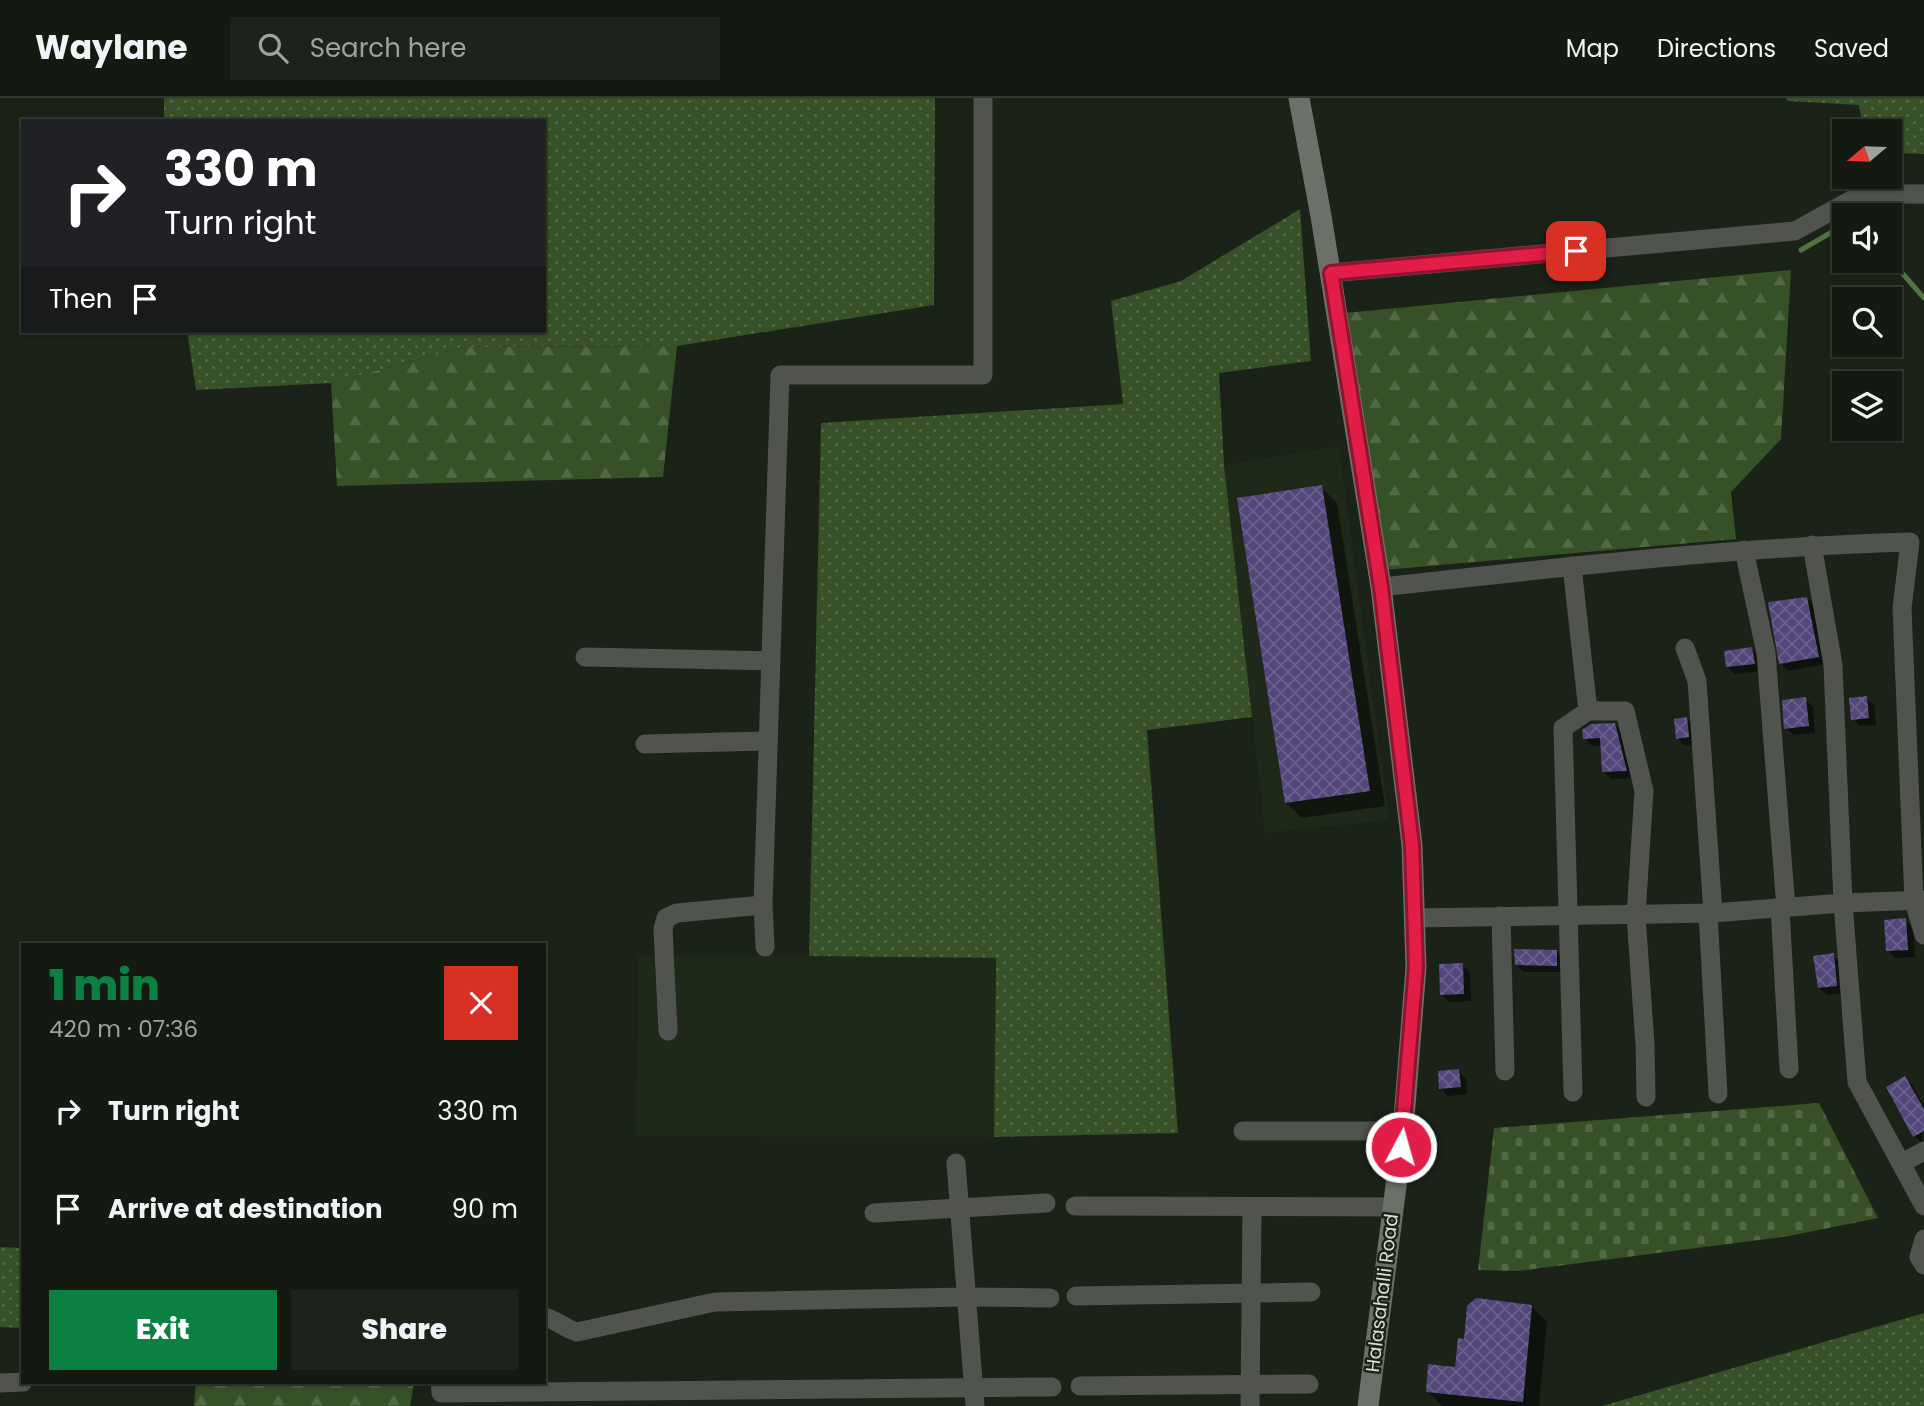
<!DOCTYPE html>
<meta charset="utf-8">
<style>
body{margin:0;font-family:Poppins,sans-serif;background:#1d231b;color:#f1f3f6;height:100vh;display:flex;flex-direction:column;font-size:26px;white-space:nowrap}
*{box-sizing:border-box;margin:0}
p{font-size:23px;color:#9da19f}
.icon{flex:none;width:38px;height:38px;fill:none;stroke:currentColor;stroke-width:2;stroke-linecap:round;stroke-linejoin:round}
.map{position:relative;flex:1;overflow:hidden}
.panel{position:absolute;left:21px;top:845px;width:525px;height:441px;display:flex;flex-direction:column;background:#141a12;border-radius:0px;box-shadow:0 2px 5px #0004,0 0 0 2px #333832}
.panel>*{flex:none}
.hud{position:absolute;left:21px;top:21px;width:525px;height:214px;border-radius:0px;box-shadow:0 2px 5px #0004,0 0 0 2px #333832;background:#202124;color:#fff;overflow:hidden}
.needle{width:46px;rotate:251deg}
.controls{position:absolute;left:1832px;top:21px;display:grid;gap:14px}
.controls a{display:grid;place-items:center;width:70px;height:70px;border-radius:0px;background:#141a12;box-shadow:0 2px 5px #0004,0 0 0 2px #333832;font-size:35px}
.pin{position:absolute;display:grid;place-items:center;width:60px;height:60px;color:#fff;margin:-30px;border-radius:14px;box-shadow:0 4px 10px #0006}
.me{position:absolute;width:77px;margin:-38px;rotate:6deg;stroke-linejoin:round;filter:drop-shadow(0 0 5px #0008)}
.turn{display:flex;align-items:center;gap:24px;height:147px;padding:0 28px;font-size:32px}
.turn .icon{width:91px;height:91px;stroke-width:2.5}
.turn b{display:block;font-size:49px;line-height:60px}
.then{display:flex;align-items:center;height:66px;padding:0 28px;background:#0003;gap:14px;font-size:26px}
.round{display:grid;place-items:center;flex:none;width:74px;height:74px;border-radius:0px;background:#1d231b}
.summary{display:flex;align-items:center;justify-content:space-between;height:119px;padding:0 28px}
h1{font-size:42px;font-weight:800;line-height:52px;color:#0b8043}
.primary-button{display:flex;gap:14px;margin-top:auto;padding:14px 28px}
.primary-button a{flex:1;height:80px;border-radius:0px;background:#0b8043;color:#fff;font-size:28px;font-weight:800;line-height:80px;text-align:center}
.primary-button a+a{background:#1d231b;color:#f1f3f6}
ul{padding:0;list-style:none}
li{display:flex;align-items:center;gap:21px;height:98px;padding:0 28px}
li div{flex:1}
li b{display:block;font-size:26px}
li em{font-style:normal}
header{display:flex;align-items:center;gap:42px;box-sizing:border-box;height:98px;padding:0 35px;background:#141a12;border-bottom:2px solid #333832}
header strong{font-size:33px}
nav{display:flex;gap:38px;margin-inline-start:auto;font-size:24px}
.search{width:490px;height:63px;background:#1d231b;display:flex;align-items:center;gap:18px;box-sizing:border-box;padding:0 24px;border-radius:0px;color:#9da19f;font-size:26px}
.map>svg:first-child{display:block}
.built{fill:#1f2919}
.grass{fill:url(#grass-dots)}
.forest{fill:url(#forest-firs)}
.cemetery{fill:url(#cemetery-stones)}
.shadow{fill:#0007}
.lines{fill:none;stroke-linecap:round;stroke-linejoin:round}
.stream{stroke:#527240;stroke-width:5}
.building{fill:url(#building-cross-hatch)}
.street{stroke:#50534e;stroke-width:19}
.secondary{stroke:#6b7068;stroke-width:21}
.route-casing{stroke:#92132f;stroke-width:18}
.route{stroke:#e11d48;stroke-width:12}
.labels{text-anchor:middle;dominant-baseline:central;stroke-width:5;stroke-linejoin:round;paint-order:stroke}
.street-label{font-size:19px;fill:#d9ded6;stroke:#1b2218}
</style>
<header>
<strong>Waylane</strong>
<div class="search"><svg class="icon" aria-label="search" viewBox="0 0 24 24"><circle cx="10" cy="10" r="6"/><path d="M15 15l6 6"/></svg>Search here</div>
<nav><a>Map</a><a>Directions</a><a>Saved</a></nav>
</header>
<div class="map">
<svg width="1924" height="1308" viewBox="0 0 1924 1308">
<defs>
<pattern id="grass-dots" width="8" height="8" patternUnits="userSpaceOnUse" patternTransform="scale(1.75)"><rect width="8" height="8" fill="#365027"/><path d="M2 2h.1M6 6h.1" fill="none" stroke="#526946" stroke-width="1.8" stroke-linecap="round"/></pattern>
<pattern id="forest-firs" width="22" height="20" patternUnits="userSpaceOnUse" patternTransform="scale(1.75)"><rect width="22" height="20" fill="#365027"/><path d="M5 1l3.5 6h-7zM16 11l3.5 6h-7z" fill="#526946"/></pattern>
<pattern id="cemetery-stones" width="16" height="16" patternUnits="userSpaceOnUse" patternTransform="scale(1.75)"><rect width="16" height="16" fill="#365027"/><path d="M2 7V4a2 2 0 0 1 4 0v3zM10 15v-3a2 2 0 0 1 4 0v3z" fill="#526946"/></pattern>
<pattern id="building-cross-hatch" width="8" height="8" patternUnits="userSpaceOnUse" patternTransform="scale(1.75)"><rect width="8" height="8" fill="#53467a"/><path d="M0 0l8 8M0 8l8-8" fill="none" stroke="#6b608c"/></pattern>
</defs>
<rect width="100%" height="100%" fill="#1b2218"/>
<g class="built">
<polygon points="1339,348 1389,722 1265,735 1224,367"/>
<polygon points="638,858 996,859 994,1039 636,1038"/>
</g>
<g class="grass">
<polygon points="164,0 935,0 934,207 677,248 463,249 331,285 196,292 187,233 544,233 544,23 164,23"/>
<polygon points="1786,0 1924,0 1924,56 1890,55 1890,33 1864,33 1859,7 1787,3"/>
<polygon points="1300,111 1311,263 1219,275 1224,367 1252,619 1147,632 1178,1035 994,1039 996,860 809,858 821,325 1123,306 1111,203 1181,183"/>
<polygon points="0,1149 23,1150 23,1230 0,1229"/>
<polygon points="1924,1215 1924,1308 1602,1308"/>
</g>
<g class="forest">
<polygon points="1791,172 1781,341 1731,394 1736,441 1383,472 1345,215"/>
<polygon points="677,248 663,379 337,388 331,285 463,249"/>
<polygon points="196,1284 414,1284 414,1285 410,1308 194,1308"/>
</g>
<polygon class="cemetery" points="1819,1005 1878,1120 1789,1138 1518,1173 1478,1172 1494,1030"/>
<g class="shadow">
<polygon points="1321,389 1337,405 1385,708 1302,720 1286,705"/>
<polygon points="1806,500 1814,508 1826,566 1788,573 1781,565"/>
<polygon points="1752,551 1759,559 1761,573 1735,576 1727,569"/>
<polygon points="1866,600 1874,607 1876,627 1860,628 1853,621"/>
<polygon points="1805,601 1813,609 1815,635 1794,637 1786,630"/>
<polygon points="1687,621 1694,629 1695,646 1685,648 1678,640"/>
<polygon points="1615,627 1622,635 1633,680 1611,681 1604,674 1602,647 1592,648 1585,640"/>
<polygon points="1905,822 1913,830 1915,859 1895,860 1888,853"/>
<polygon points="1556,853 1564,861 1564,874 1524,874 1516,867"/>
<polygon points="1833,857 1841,865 1844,895 1827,897 1819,890"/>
<polygon points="1462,867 1470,875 1471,903 1449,904 1442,896"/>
<polygon points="1459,973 1466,981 1467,996 1448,998 1441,990"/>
<polygon points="1905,980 1912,987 1924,1008 1922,1045 1915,1038"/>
<polygon points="1531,1208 1547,1224 1539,1308 1442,1308 1427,1293 1457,1271 1465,1242"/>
</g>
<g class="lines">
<g class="stream">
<polyline points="1801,152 1844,127"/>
<polyline points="1890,161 1924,200"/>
</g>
</g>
<g class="building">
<polygon points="1322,387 1370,693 1285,705 1237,400"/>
<polygon points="1807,499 1819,559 1779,566 1768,504"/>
<polygon points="1752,549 1755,566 1726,569 1724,553"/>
<polygon points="1867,598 1869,620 1851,622 1849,600"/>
<polygon points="1806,599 1809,628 1784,631 1782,602"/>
<polygon points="1687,619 1689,639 1676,641 1674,621"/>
<polygon points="1615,625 1627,673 1602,674 1600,640 1583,641 1582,632 1591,626"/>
<polygon points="1906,820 1908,852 1886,853 1884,822"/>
<polygon points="1514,851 1557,852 1557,868 1515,867"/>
<polygon points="1834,855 1837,888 1818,890 1813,858"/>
<polygon points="1463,865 1464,896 1440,897 1439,866"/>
<polygon points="1459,971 1461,989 1439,991 1438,973"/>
<polygon points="1905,978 1924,1011 1924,1033 1913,1039 1886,989"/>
<polygon points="1476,1200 1532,1207 1523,1304 1426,1294 1428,1266 1455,1269 1458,1240 1464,1241 1467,1208"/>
</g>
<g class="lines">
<g class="street">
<polyline points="1331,175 1795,133 1853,101 1867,96 1924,96"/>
<polyline points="1812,447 1833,567 1843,805 1857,984 1924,1108"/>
<polyline points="1744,452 1766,555 1786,810"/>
<polyline points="1572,468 1588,613"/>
<path d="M1381,489c176,-19 352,-40 529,-45l-8,66 12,293 10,34"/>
<polyline points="1685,550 1697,583 1713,815"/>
<polyline points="585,559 771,563"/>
<polyline points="645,646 768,643"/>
<polyline points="1780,810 1789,971"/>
<polyline points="1708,815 1718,996"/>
<polyline points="1501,818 1505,973"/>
<polyline points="1414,820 1713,815 1843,805 1924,802"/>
<polyline points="765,849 763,807 780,277 983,277 983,0"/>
<polyline points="668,933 663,831 666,820 677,815 763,807"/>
<polyline points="1573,994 1563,630 1588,613 1625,613 1644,693 1636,817 1645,947 1646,999"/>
<polyline points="1243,1033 1403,1033"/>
<polyline points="956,1065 975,1308"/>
<polyline points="1902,1065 1924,1053"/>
<polyline points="1075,1108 1393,1109"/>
<polyline points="874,1115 1046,1105"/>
<polyline points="1924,1141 1919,1159 1924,1167"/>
<polyline points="1076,1198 1311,1194"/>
<path d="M544,1219c12,2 21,12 33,15l138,-30 251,-5 84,1"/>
<polyline points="440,1284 441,1295 1052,1289"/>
<polyline points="0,1285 23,1284"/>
<polyline points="1080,1288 1309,1286"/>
<polyline points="1250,1308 1252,1109"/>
</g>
<polyline class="secondary" points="1299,0 1321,118 1381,489 1412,747 1416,869 1403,1033 1368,1308"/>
</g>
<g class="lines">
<defs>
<polyline id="route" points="1401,1049 1416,869 1412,747 1381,489 1331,175 1576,153"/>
</defs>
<use href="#route" class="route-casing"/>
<use href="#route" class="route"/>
</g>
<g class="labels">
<g class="street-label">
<text transform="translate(1382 1195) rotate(-83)">Halasahalli Road</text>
</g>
</g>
</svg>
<div class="controls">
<a><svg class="needle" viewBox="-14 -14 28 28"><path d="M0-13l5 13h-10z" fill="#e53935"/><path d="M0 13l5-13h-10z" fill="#9da19f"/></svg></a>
<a><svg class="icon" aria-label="sound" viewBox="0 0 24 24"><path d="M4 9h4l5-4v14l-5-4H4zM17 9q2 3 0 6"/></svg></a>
<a><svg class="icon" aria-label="search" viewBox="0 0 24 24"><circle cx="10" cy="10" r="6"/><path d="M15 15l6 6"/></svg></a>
<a><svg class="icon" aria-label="layers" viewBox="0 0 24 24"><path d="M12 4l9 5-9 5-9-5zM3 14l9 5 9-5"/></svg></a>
</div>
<div class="pin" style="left:1576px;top:153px;background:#d93025"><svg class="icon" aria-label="arrive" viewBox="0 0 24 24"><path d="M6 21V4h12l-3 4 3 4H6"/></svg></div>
<svg class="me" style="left:1401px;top:1049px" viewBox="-20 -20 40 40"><circle r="17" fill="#e11d48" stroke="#fff" stroke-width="3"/><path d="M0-11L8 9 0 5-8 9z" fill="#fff"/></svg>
<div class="hud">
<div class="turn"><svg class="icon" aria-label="right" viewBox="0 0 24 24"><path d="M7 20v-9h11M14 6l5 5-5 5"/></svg><div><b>330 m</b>Turn right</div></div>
<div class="then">Then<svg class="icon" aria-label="arrive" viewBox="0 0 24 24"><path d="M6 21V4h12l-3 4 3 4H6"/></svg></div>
</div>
<section class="panel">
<div class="summary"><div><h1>1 min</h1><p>420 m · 07:36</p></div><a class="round" style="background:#d93025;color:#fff"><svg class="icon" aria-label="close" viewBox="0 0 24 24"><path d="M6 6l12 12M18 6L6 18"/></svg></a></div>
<ul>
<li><svg class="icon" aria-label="right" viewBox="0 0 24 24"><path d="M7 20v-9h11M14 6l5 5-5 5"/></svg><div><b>Turn right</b></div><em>330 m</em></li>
<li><svg class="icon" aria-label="arrive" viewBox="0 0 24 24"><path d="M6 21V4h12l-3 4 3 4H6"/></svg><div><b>Arrive at destination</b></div><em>90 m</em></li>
</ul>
<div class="primary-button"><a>Exit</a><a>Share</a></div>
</section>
</div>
